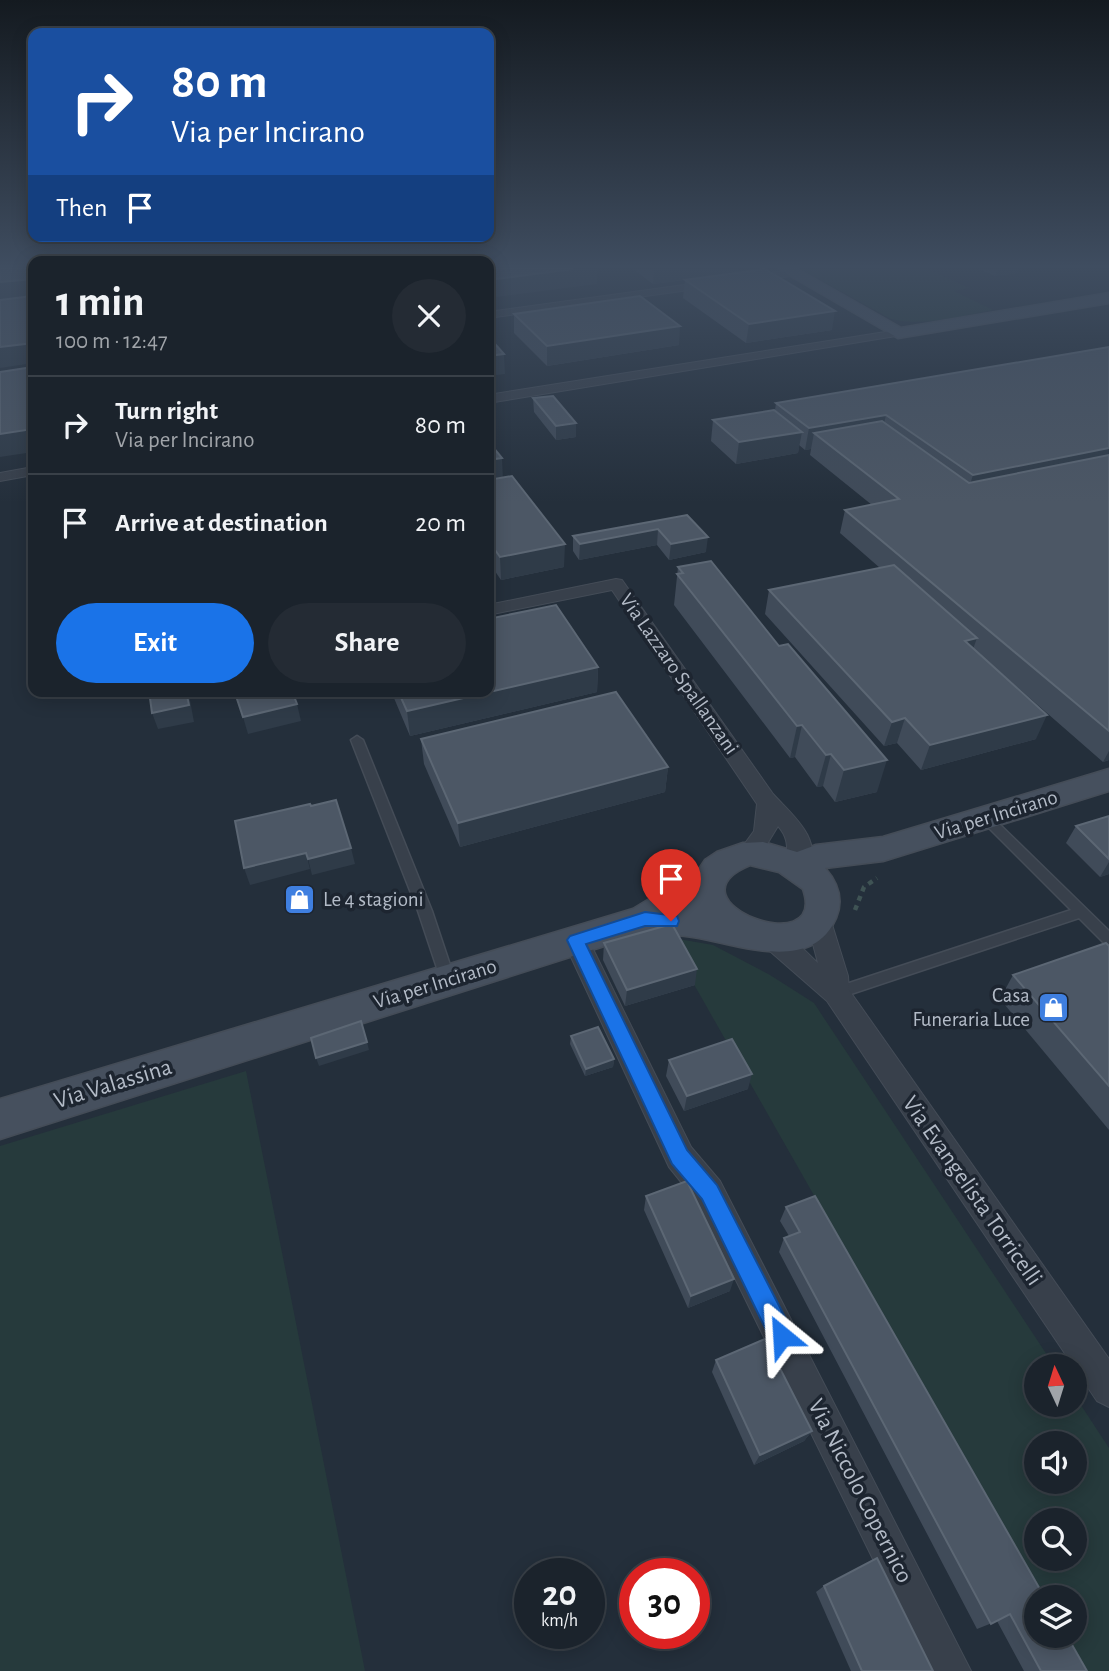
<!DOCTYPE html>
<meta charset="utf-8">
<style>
body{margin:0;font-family:"Alegreya Sans",sans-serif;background:#242b34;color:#f1f3f6;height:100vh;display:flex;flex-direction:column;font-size:26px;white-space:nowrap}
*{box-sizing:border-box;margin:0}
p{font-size:23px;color:#a0a4a9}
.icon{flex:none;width:38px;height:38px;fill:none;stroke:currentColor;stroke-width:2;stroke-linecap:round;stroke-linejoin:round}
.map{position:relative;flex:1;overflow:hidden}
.drawer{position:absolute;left:28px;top:256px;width:466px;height:441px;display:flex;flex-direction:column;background:#1b232c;border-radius:14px;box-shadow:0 4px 18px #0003,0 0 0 2px #394048}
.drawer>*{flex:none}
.hud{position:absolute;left:28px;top:28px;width:466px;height:214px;border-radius:14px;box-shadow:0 4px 18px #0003,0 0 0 2px #394048;background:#1a4fa0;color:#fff;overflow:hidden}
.needle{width:46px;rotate:356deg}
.controls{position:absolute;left:1024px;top:1354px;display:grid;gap:14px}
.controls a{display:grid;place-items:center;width:63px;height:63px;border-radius:50%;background:#1b232c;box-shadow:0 4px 18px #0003,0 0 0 2px #394048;font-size:35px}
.speed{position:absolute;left:514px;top:1558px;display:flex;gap:14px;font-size:35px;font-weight:700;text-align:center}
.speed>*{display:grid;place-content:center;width:91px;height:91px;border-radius:50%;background:#1b232c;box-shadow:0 4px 18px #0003,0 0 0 2px #394048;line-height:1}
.speed small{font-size:18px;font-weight:400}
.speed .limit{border:10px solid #d22;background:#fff;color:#111}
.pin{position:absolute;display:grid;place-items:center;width:60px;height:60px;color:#fff;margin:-72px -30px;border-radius:50% 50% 50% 0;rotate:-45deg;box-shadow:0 0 7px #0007}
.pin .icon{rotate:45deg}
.me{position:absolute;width:77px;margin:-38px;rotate:333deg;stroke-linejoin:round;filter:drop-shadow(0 0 5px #0008)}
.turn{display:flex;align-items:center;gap:24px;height:147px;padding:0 28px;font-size:32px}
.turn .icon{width:91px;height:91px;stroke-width:2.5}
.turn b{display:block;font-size:49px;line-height:60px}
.then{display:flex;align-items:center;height:66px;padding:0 28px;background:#0003;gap:14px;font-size:26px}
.round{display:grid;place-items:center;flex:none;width:74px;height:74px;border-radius:37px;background:#242b34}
.headline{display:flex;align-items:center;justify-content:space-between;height:119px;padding:0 28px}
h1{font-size:42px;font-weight:700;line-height:52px}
.button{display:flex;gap:14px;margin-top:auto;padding:14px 28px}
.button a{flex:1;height:80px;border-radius:42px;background:#1a73e8;color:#fff;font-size:28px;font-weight:700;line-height:80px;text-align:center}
.button a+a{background:#242b34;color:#f1f3f6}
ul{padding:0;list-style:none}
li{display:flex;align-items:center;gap:21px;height:98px;padding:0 28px;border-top:2px solid #394048}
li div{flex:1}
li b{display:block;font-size:26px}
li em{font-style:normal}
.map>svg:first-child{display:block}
.green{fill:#263a3c;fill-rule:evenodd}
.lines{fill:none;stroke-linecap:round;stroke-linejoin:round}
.lane-casing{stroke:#444c57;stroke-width:3}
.street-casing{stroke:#444c57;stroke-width:2}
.secondary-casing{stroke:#444c57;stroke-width:3}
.path{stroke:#3f5354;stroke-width:4.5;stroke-dasharray:5 5;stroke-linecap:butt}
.lane{fill:#38404b;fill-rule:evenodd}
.street{fill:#38404b;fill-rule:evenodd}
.secondary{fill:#46505e;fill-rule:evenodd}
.wall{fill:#404b59}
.shaded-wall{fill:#2f3b48}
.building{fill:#4c5765;stroke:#5c6774;stroke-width:2}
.route{fill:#1a73e8;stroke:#114b97;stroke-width:2}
.labels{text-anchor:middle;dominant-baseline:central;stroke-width:7;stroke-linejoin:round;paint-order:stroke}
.street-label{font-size:21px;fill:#b3bbc7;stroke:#1d2530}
.poi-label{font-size:21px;fill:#b3bbc7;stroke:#1d2530;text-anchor:start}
.near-street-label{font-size:24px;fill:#b3bbc7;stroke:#1d2530}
</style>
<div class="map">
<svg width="1109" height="1671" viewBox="0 0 1109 1671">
<rect width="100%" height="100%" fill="#242f3b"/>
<g class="green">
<path d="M801,269h127l41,19 -15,3 39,19c-33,6 -69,17 -102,9z"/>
<path d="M667,937l46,8 57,30 44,28 241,364h-19v38h38l1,-9 34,52v223h-25l-19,-35h9v-38h-31zM1036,1444h38v38h-38zM1036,1521h38v38h-38z"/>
<polygon points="246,1071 365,1671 0,1671 0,1146"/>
</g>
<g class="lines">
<defs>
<g id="lane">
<polygon points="357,736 363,740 432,911 455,980 453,984 448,986 443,984 441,980 418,911 351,740"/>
<polygon points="986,814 990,815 1109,931 1109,944 1104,943 1079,918 836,999 831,997 829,993 831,989 1071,910 982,821 980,818 982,815"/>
</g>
<g id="street">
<polygon points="793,270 798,273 797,275 488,318 488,312"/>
<polygon points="898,330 904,333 902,335 488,403 488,395"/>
<polygon points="33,467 33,475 0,481 0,473"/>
<path d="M616,579l6,1 151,214c19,21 52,46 34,78l-8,3 -8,-3c-9,-16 3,-28 -13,-46l-20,33 -8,2 -8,-2 -4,-6 16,-22 3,-27 -145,-214 -124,25v-10z"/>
<path d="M818,908l9,3 3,7 18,58 1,14 260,369v48l-12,-6 -270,-400 -63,-55 -4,-7 4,-7c21,-7 39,18 54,31l-12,-45 3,-7z"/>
<polygon points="576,930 585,933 691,1147 720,1181 971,1671 928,1671 698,1203 669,1167 563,940 567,933"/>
</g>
<g id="secondary">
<polygon points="779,269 797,269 901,328 1109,293 1109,303 898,338"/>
<path d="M1109,769v22l-226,70 -58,7c13,15 19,31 11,50 -23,55 -94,28 -137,20 -17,-3 -36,-4 -54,-5l-645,206v-40l633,-190 66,-40 6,-9 12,-8 26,-9 20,-1 34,10 19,-7 67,-8zM750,865l29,7 24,17c26,74 -140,12 -53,-24z"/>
</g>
</defs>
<use href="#lane" class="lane-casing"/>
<use href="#street" class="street-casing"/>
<use href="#secondary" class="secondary-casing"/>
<polyline class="path" points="855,910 864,887 877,878"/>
<use href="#lane" class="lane"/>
<use href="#street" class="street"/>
<use href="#secondary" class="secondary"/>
</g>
<g class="wall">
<polygon points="633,269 738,269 737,273 832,330 746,343 683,298 685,280 653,284"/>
<polygon points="979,269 1019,269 1017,273 995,276"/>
<polygon points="514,314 679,345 547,366 514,333"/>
<polygon points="1109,347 1109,760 1103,762 976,651 1036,739 921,770 897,743 884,746 765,614 769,590 880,568 840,533 845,510 872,505 810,455 811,449 805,450 799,445 798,453 736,464 711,441 713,420 775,410 776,403"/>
<polygon points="533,398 576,423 576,437 556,440 534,412"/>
<polygon points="488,441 502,478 564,567 501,580 488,561"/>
<polygon points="687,515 706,552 669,560 657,545 579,560 573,551 573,536"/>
<polygon points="678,567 877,792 835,802 823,786 817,787 795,757 790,758 674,605"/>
<polygon points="598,667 597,692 410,736 391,691 488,691"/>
<polygon points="421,739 668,767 665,792 460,847 424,764"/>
<polygon points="1109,816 1109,874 1100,877 1066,843 1076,826"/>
<polygon points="604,943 695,985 625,1006 603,960"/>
<polygon points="1109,946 1109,1130 1000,999 1013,975"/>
<polygon points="571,1036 614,1059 613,1067 585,1076 570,1044"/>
<polygon points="669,1060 748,1089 684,1111 666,1076"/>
<polygon points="646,1196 730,1291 688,1308 644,1210"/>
<polygon points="786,1207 1087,1671 1024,1671 997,1621 977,1629 779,1252 784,1238 789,1236 780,1221"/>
<polygon points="716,1360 812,1431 804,1441 754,1465 712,1372"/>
<polygon points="824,1586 933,1671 851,1671 816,1592"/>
</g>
<g class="shaded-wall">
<polygon points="573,269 597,269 597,284 488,298 488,280"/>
<polygon points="654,269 738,269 737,273 653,284"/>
<polygon points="997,269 1019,269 1017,273 995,276"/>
<polygon points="33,279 33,297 0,301 0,282"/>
<polygon points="835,311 832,330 746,343 749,324"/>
<polygon points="680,326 679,345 547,366 547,346"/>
<polygon points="33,343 33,363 0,368 0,347"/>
<polygon points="504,354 505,374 488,376 488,356"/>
<polygon points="886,415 881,436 814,433 811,449 805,450 809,428"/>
<polygon points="576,423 576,437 556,440 556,426"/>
<polygon points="33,429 33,452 0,457 0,434"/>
<polygon points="802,432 798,453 736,464 739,442"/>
<polygon points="1109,448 1109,467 966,497 973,475"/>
<polygon points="502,458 503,480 488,482 488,460"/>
<polygon points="658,529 657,545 579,560 580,544"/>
<polygon points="708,537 706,552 669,560 671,544"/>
<polygon points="565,544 564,567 501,580 500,557"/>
<polygon points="977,638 968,663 965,641"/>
<polygon points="598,667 597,692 410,736 407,711"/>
<polygon points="186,691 188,691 189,695 194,722 158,729 152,713"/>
<polygon points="297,704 301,721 248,734 243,717"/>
<polygon points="1047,715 1036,739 921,770 930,745"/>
<polygon points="905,718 897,743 884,746 892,722"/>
<polygon points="802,725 795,757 790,758 797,726"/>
<polygon points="1109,751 1109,760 1103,762"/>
<polygon points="831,754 823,786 817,787 826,755"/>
<polygon points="887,760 877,792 835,802 844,770"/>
<polygon points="668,767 665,792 460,847 458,823"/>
<polygon points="351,848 355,864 312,875 308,859"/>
<polygon points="306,853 310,869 250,885 244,868"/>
<polygon points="1109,862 1109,874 1100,877"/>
<polygon points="697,969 695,985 625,1006 627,990"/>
<polygon points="367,1042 369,1050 319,1066 316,1058"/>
<polygon points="614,1059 613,1067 585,1076 586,1069"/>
<polygon points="752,1074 748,1089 684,1111 687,1096"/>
<polygon points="734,1279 730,1291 688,1308 691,1296"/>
<polygon points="812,1431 804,1441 754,1465 760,1455"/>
</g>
<g class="building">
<polygon points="0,269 33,269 33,279 0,282"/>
<polygon points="488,269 573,269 488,280"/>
<polygon points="765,269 835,311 749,324 685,280"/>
<polygon points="33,296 33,343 0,347 0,300"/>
<polygon points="640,296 680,326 547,346 514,314"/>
<polygon points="488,336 504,354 488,356"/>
<polygon points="1109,347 1109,448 973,475 886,415 809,428 776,403"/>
<polygon points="33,367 33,429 0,434 0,372"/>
<polygon points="553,396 576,423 556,426 533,398"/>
<polygon points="774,410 802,432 739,442 713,420"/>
<polygon points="882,421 969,483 1109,455 1109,731 845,510 899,499 814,433"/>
<polygon points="488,441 502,458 488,460"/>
<polygon points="512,476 565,544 500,557 488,540 488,480"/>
<polygon points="687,515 708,537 671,544 658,529 580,544 573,536"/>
<polygon points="711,561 779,646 788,644 887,760 844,770 831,754 826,755 802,725 797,726 677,574 683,573 678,567"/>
<polygon points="894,565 977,638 965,641 1047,715 930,745 905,718 892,722 769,590"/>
<polygon points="556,605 598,667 407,711 398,691 488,691 488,619"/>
<polygon points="149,691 186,691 189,705 152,713"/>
<polygon points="243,691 292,691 297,704 243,717 235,693"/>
<polygon points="616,692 668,767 458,823 421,739"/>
<polygon points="336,800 351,848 308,859 306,853 244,868 235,821 310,804 311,806"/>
<polygon points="1109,816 1109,859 1076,826"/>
<polygon points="672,924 697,969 627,990 604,943"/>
<polygon points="1106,943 1109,946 1109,1086 1013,975"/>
<polygon points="361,1021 367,1042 316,1058 311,1038"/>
<polygon points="598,1027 614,1059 586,1069 571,1036"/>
<polygon points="732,1039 752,1074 687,1096 669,1060"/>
<polygon points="687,1181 734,1279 691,1296 646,1196"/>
<polygon points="815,1196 1045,1598 1036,1598 1036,1636 1067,1636 1087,1671 1041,1671 1010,1614 991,1624 784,1238 800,1232 786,1207"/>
<polygon points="765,1339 812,1431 760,1455 716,1360"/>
<polygon points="877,1558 933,1671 862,1671 824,1586"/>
</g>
<linearGradient id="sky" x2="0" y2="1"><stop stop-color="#141a20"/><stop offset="0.53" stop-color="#3f4d60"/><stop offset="1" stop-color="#3f4d60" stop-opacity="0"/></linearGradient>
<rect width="1109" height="503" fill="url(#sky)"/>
<polygon class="route" points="645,912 677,916 679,921 677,926 645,926 586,944 687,1150 717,1185 790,1327 794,1336 790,1344 782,1347 773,1344 702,1199 672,1164 567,940 570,936"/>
<defs>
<symbol id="shop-square" viewBox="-11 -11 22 22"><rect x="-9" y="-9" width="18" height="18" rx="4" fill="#3f7fe0" stroke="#1d2530"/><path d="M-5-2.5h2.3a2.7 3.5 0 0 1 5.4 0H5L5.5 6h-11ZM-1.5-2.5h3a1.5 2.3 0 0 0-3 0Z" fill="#fff"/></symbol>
</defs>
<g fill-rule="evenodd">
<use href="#shop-square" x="282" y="882" width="35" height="35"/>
<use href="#shop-square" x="1036" y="990" width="35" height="35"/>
</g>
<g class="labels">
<g class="street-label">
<text transform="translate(679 674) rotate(55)">Via Lazzaro Spallanzani</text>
<text transform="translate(996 815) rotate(-17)">Via per Incirano</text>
<text transform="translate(435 984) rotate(-17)">Via per Incirano</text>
</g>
<g class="poi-label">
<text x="323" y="899">Le 4 stagioni</text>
<text x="1030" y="995" text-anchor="end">Casa<tspan x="1030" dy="24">Funeraria Luce</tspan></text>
</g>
<g class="near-street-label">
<text transform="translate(113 1084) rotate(-17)">Via Valassina</text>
<text transform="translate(972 1191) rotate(55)">Via Evangelista Torricelli</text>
<text transform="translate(860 1491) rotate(63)">Via Niccolo Copernico</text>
</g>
</g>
</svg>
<div class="controls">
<a><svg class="needle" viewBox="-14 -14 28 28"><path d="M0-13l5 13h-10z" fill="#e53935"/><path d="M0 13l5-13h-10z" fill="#a0a4a9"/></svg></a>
<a><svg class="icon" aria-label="sound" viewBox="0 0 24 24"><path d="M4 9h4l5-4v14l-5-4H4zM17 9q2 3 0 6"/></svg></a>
<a><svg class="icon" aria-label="search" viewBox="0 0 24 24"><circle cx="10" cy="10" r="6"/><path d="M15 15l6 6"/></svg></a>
<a><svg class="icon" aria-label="layers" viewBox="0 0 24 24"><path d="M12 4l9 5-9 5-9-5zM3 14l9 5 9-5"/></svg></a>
</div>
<div class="speed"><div>20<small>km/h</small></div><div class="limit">30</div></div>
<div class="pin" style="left:671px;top:921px;background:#d93025"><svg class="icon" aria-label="arrive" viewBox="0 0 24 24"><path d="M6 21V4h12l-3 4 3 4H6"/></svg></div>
<svg class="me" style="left:782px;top:1336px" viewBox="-20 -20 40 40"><path d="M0-17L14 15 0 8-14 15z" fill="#1a73e8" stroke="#fff" stroke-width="4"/></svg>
<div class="hud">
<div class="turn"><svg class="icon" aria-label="right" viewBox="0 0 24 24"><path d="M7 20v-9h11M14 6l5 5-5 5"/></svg><div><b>80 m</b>Via per Incirano</div></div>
<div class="then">Then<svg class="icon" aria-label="arrive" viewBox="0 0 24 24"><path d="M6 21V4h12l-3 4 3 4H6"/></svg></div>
</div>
<section class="drawer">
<div class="headline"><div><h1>1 min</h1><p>100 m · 12:47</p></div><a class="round"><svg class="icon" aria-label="close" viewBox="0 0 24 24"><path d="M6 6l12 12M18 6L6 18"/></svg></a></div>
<ul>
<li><svg class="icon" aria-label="right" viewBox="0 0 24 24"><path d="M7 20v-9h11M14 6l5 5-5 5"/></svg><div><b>Turn right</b><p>Via per Incirano</p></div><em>80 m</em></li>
<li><svg class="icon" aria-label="arrive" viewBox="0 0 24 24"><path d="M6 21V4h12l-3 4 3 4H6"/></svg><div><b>Arrive at destination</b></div><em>20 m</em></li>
</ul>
<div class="button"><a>Exit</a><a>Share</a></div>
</section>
</div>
